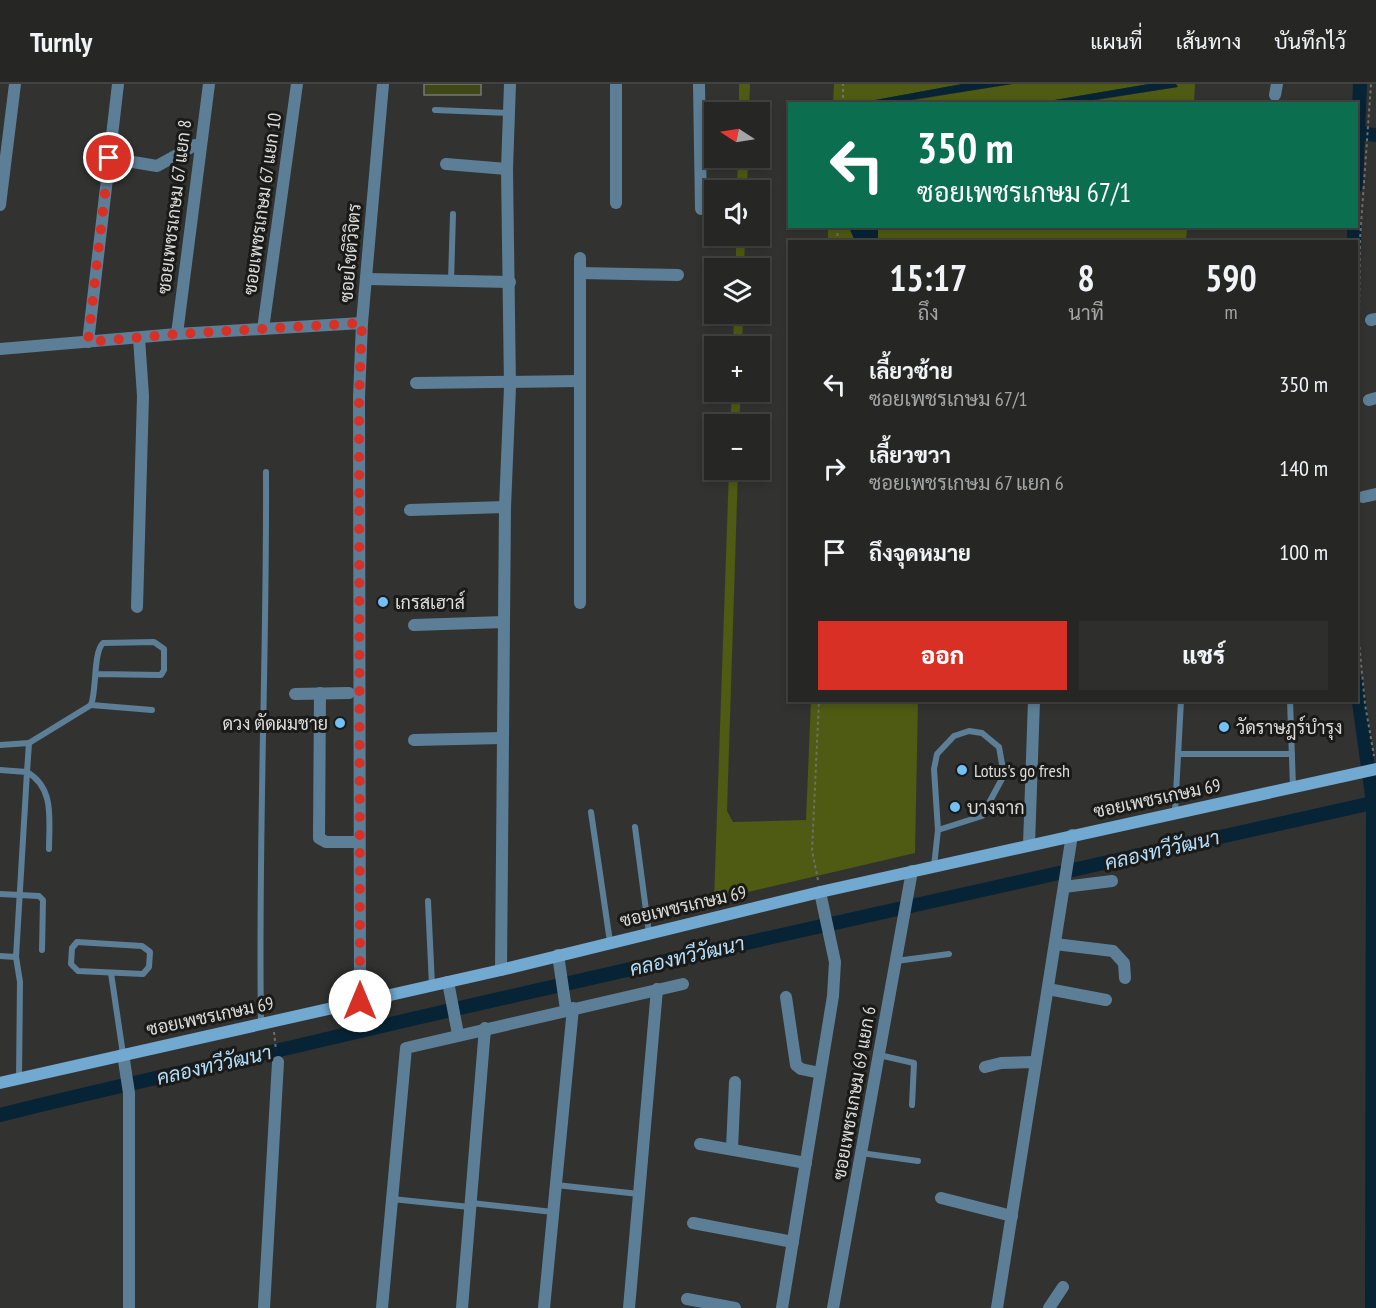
<!DOCTYPE html>
<html lang="th">
<meta charset="utf-8">
<style>
body{margin:0;font-family:"PT Sans Narrow",Sarabun,sans-serif;background:#2e2e2c;color:#f1f3f6;height:100vh;display:flex;flex-direction:column;font-size:22px;white-space:nowrap}
*{box-sizing:border-box;margin:0}
p{font-size:20px;color:#a4a5a6}
.icon{flex:none;width:33px;height:33px;fill:none;stroke:currentColor;stroke-width:2;stroke-linecap:round;stroke-linejoin:round}
.map{position:relative;flex:1;overflow:hidden}
.drawer{position:absolute;left:788px;top:156px;width:570px;height:462px;display:flex;flex-direction:column;background:#262624;border-radius:0px;box-shadow:0 3px 9px #0003,0 0 0 2px #424341}
.drawer>*{flex:none}
.top-card{position:absolute;left:788px;top:18px;width:570px;height:126px;border-radius:0px;box-shadow:0 3px 9px #0003,0 0 0 2px #424341;background:#0b6e4f;color:#fff;overflow:hidden}
.needle{width:39px;rotate:282deg}
.tools{position:absolute;left:704px;top:18px;display:grid;gap:12px}
.tools a{display:grid;place-items:center;width:66px;height:66px;border-radius:0px;background:#262624;box-shadow:0 3px 9px #0003,0 0 0 2px #424341;font-size:30px}
.pin{position:absolute;display:grid;place-items:center;width:51px;height:51px;color:#fff;margin:-26px;border:3px solid #fff;border-radius:50%;box-shadow:0 2px 6px #0007}
.me{position:absolute;width:66px;margin:-33px;rotate:0deg;stroke-linejoin:round;filter:drop-shadow(0 0 4px #0008)}
.turn{display:flex;align-items:center;gap:21px;height:126px;padding:0 30px;font-size:27px}
.turn .icon{width:78px;height:78px;stroke-width:2.5}
.turn b{display:block;font-size:42px;line-height:51px}
.eta{display:flex;justify-content:space-evenly;align-items:center;height:102px;text-align:center}
.eta b{font-size:36px;font-weight:800;line-height:42px}
.button{display:flex;gap:12px;margin-top:auto;padding:12px 30px}
.button a{flex:1;height:69px;border-radius:0px;background:#d93025;color:#fff;font-size:24px;font-weight:800;line-height:69px;text-align:center}
.button a+a{background:#2e2e2c;color:#f1f3f6}
ul{padding:0;list-style:none}
li{display:flex;align-items:center;gap:18px;height:84px;padding:0 30px}
li div{flex:1}
li b{display:block;font-size:22px}
li em{font-style:normal}
header{display:flex;align-items:center;gap:36px;box-sizing:border-box;height:84px;padding:0 30px;background:#262624;border-bottom:2px solid #424341}
header strong{font-size:28px}
nav{display:flex;gap:33px;margin-inline-start:auto;font-size:21px}
.map>svg:first-child{display:block}
.green{fill:#4f5a12}
.water{fill:#072436}
.lines{fill:none;stroke-linecap:round;stroke-linejoin:round}
.canal{stroke:#072436;stroke-width:14}
.building{fill:#404817;stroke:#777875;stroke-width:1.5}
.path{stroke:#6e6f6c;stroke-width:2;stroke-dasharray:3 3;stroke-linecap:butt}
.lane{stroke:#5c7f97;stroke-width:6}
.street{stroke:#5c7f97;stroke-width:12}
.secondary{stroke:#71a9d0;stroke-width:12}
.route{stroke:#d93025;stroke-width:10;stroke-dasharray:0 18}
.poi-dot{fill:#72c1f5;stroke:#1a1b19;stroke-width:2}
.labels{text-anchor:middle;dominant-baseline:central;stroke-width:6;stroke-linejoin:round;paint-order:stroke}
.street-label{font-size:18px;fill:#dddddb;stroke:#1a1b19}
.poi-label{font-size:18px;fill:#dddddb;stroke:#1a1b19;text-anchor:start}
.water-label{font-size:20px;font-style:italic;fill:#b5dffd;stroke:#1a1b19}
</style>
<header>
<strong>Turnly</strong>
<nav><a>แผนที่</a><a>เส้นทาง</a><a>บันทึกไว้</a></nav>
</header>
<div class="map">
<svg width="1376" height="1224" viewBox="0 0 1376 1224">
<rect width="100%" height="100%" fill="#323330"/>
<g class="green">
<polygon points="739,0 750,0 749,28 739,28"/>
<polygon points="834,0 962,0 859,19 833,20"/>
<polygon points="1012,0 1149,0 1037,19 890,20"/>
<polygon points="1176,0 1195,0 1194,19 1073,20 1177,3"/>
<polygon points="738,74 748,74 747,106 737,106"/>
<polygon points="828,142 849,143 855,157 828,158"/>
<polygon points="878,143 1187,143 1186,158 878,157"/>
<polygon points="736,152 745,152 744,184 736,184"/>
<polygon points="734,230 743,230 742,262 733,262"/>
<polygon points="732,308 741,308 739,340 730,340"/>
<polygon points="729,386 738,386 727,727 733,738 806,736 811,617 918,617 915,769 714,816"/>
</g>
<g class="water">
<polygon points="962,0 1012,0 890,19 859,19"/>
<polygon points="1149,0 1176,0 1178,3 1073,19 1037,19"/>
<polygon points="849,143 878,143 878,157 855,157"/>
</g>
<g class="lines">
<g class="canal">
<polyline points="1358,49 1376,51"/>
<polyline points="1356,102 1360,0"/>
<polyline points="1354,158 1354,142"/>
<polyline points="1356,597 1373,719 1372,1224"/>
<path d="M0,1031c105,-27 212,-49 318,-74 352,-83 705,-159 1058,-239"/>
</g>
</g>
<rect class="building" x="424" y="0" width="57" height="11"/>
<g class="lines">
<g class="path">
<polyline points="843,20 843,0"/>
<polyline points="837,158 838,142"/>
<polyline points="1359,231 1360,155 1371,0"/>
<polyline points="1356,306 1359,239"/>
<polyline points="1356,527 1365,620 1374,672"/>
<polyline points="818,796 812,767 819,616"/>
<polyline points="274,948 276,966"/>
</g>
<g class="lane">
<polyline points="435,26 509,29"/>
<polyline points="451,197 453,130"/>
<polyline points="1290,616 1293,703"/>
<polyline points="91,621 152,626"/>
<path d="M29,659l62,-38c6,-16 2,-52 12,-62l51,-1 10,7v21l-3,5 -65,-1"/>
<path d="M0,661l29,-2 -2,29c28,16 22,48 22,77"/>
<polyline points="1178,670 1292,670"/>
<polyline points="0,686 27,688 16,873 20,898 19,995"/>
<polyline points="591,728 610,858"/>
<polyline points="1175,728 1181,616"/>
<polyline points="635,743 649,849"/>
<polyline points="934,782 938,746 934,685 937,670 954,652 969,647 982,649 999,663 1004,691 982,732 938,746"/>
<polyline points="0,810 39,812 43,816 42,866"/>
<polyline points="428,817 432,901"/>
<polygon points="77,858 142,862 150,868 149,883 143,890 78,887 71,880 72,864"/>
<polyline points="0,872 16,873"/>
<polyline points="896,877 949,870"/>
<polyline points="111,889 123,970"/>
<path d="M261,939c-3,-183 6,-367 5,-551"/>
<polyline points="879,971 914,979 912,1021"/>
<polyline points="861,1069 918,1077"/>
<polyline points="556,1101 639,1110"/>
<polyline points="392,1115 470,1123"/>
<polyline points="471,1119 553,1128"/>
</g>
<g class="street">
<polyline points="616,0 616,119"/>
<polyline points="699,0 701,125"/>
<polyline points="1275,11 1277,0"/>
<polyline points="109,74 157,82 195,61"/>
<polyline points="446,80 507,85"/>
<polyline points="0,121 15,0"/>
<polyline points="580,189 678,191"/>
<polyline points="368,195 510,198"/>
<polyline points="1371,236 1376,235"/>
<polyline points="263,245 297,0"/>
<polyline points="177,250 209,0"/>
<polyline points="88,258 118,0"/>
<polyline points="0,265 177,250 362,239"/>
<polyline points="416,299 580,297"/>
<polyline points="1369,316 1376,314"/>
<polyline points="1363,413 1376,410"/>
<polyline points="410,426 505,423"/>
<polyline points="580,519 580,174"/>
<polyline points="137,523 143,312 139,254"/>
<polyline points="414,541 504,538"/>
<polyline points="320,609 319,754 326,758 359,758"/>
<polyline points="295,610 349,609"/>
<polyline points="414,656 502,654"/>
<polyline points="1029,761 1034,616"/>
<polyline points="1064,803 1112,797"/>
<polyline points="1055,860 1113,867 1124,879 1125,894"/>
<polyline points="558,871 566,925"/>
<polyline points="501,886 505,423 510,303 507,85 510,0"/>
<polyline points="448,898 458,950"/>
<polyline points="1048,905 1106,916"/>
<polyline points="786,913 796,981 801,985 820,989"/>
<polyline points="360,917 359,313 362,239 383,0"/>
<polyline points="123,970 129,1009 129,1224"/>
<polyline points="985,983 1001,979 1036,978"/>
<polyline points="700,1060 806,1079"/>
<polyline points="732,1065 735,998"/>
<polyline points="941,1114 1012,1132"/>
<polyline points="693,1139 793,1158"/>
<polyline points="687,1215 735,1224"/>
<polyline points="264,1224 278,978"/>
<polyline points="382,1224 406,964 683,900"/>
<polyline points="462,1224 485,944"/>
<polyline points="544,1224 573,924"/>
<polyline points="629,1224 657,905"/>
<polyline points="782,1224 833,912 835,878 820,808"/>
<polyline points="833,1224 912,787"/>
<polyline points="997,1224 1072,751"/>
<polyline points="1049,1224 1063,1203"/>
</g>
<polyline class="secondary" points="0,999 501,886 820,808 1376,685"/>
</g>
<g class="lines">
<polyline class="route" points="109,74 88,258 177,250 362,239 359,313 360,917"/>
</g>
<g class="poi-dot">
<circle cx="383" cy="518" r="6"/>
<circle cx="340" cy="639" r="6"/>
<circle cx="1224" cy="643" r="6"/>
<circle cx="962" cy="686" r="6"/>
<circle cx="955" cy="723" r="6"/>
</g>
<g class="labels">
<g class="street-label">
<text transform="translate(262 120) rotate(-82)">ซอยเพชรเกษม 67 แยก 10</text>
<text transform="translate(174 123) rotate(-83)">ซอยเพชรเกษม 67 แยก 8</text>
<text transform="translate(350 169) rotate(-85)">ซอยโชติวิจิตร</text>
<text transform="translate(1157 714) rotate(-12)">ซอยเพชรเกษม 69</text>
<text transform="translate(683 822) rotate(-13)">ซอยเพชรเกษม 69</text>
<text transform="translate(210 932) rotate(-12)">ซอยเพชรเกษม 69</text>
<text transform="translate(854 1009) rotate(-80)">ซอยเพชรเกษม 69 แยก 6</text>
</g>
<g class="poi-label">
<text x="395" y="518">เกรสเฮาส์</text>
<text x="328" y="639" text-anchor="end">ดวง ตัดผมชาย</text>
<text x="1236" y="643">วัดราษฎร์บำรุง</text>
<text x="974" y="686">Lotus's go fresh</text>
<text x="967" y="723">บางจาก</text>
</g>
<g class="water-label">
<text transform="translate(1162 766) rotate(-13)">คลองทวีวัฒนา</text>
<text transform="translate(687 872) rotate(-13)">คลองทวีวัฒนา</text>
<text transform="translate(214 981) rotate(-13)">คลองทวีวัฒนา</text>
</g>
</g>
</svg>
<div class="tools">
<a><svg class="needle" viewBox="-14 -14 28 28"><path d="M0-13l5 13h-10z" fill="#e53935"/><path d="M0 13l5-13h-10z" fill="#a4a5a6"/></svg></a>
<a><svg class="icon" aria-label="sound" viewBox="0 0 24 24"><path d="M4 9h4l5-4v14l-5-4H4zM17 9q2 3 0 6"/></svg></a>
<a><svg class="icon" aria-label="layers" viewBox="0 0 24 24"><path d="M12 4l9 5-9 5-9-5zM3 14l9 5 9-5"/></svg></a>
<a>+</a>
<a>−</a>
</div>
<div class="pin" style="left:109px;top:74px;background:#d93025"><svg class="icon" aria-label="arrive" viewBox="0 0 24 24"><path d="M6 21V4h12l-3 4 3 4H6"/></svg></div>
<svg class="me" style="left:360px;top:917px" viewBox="-20 -20 40 40"><circle r="19" fill="#fff"/><path d="M0-13L10 11 0 6-10 11z" fill="#d93025"/></svg>
<div class="top-card">
<div class="turn"><svg class="icon" aria-label="left" viewBox="0 0 24 24"><path d="M17 20v-9H6M10 6l-5 5 5 5"/></svg><div><b>350 m</b>ซอยเพชรเกษม 67/1</div></div>
</div>
<section class="drawer">
<div class="eta">
<div><b>15:17</b><p>ถึง</p></div>
<div><b>8</b><p>นาที</p></div>
<div><b>590</b><p>m</p></div>
</div>
<ul>
<li><svg class="icon" aria-label="left" viewBox="0 0 24 24"><path d="M17 20v-9H6M10 6l-5 5 5 5"/></svg><div><b>เลี้ยวซ้าย</b><p>ซอยเพชรเกษม 67/1</p></div><em>350 m</em></li>
<li><svg class="icon" aria-label="right" viewBox="0 0 24 24"><path d="M7 20v-9h11M14 6l5 5-5 5"/></svg><div><b>เลี้ยวขวา</b><p>ซอยเพชรเกษม 67 แยก 6</p></div><em>140 m</em></li>
<li><svg class="icon" aria-label="arrive" viewBox="0 0 24 24"><path d="M6 21V4h12l-3 4 3 4H6"/></svg><div><b>ถึงจุดหมาย</b></div><em>100 m</em></li>
</ul>
<div class="button"><a>ออก</a><a>แชร์</a></div>
</section>
</div>
